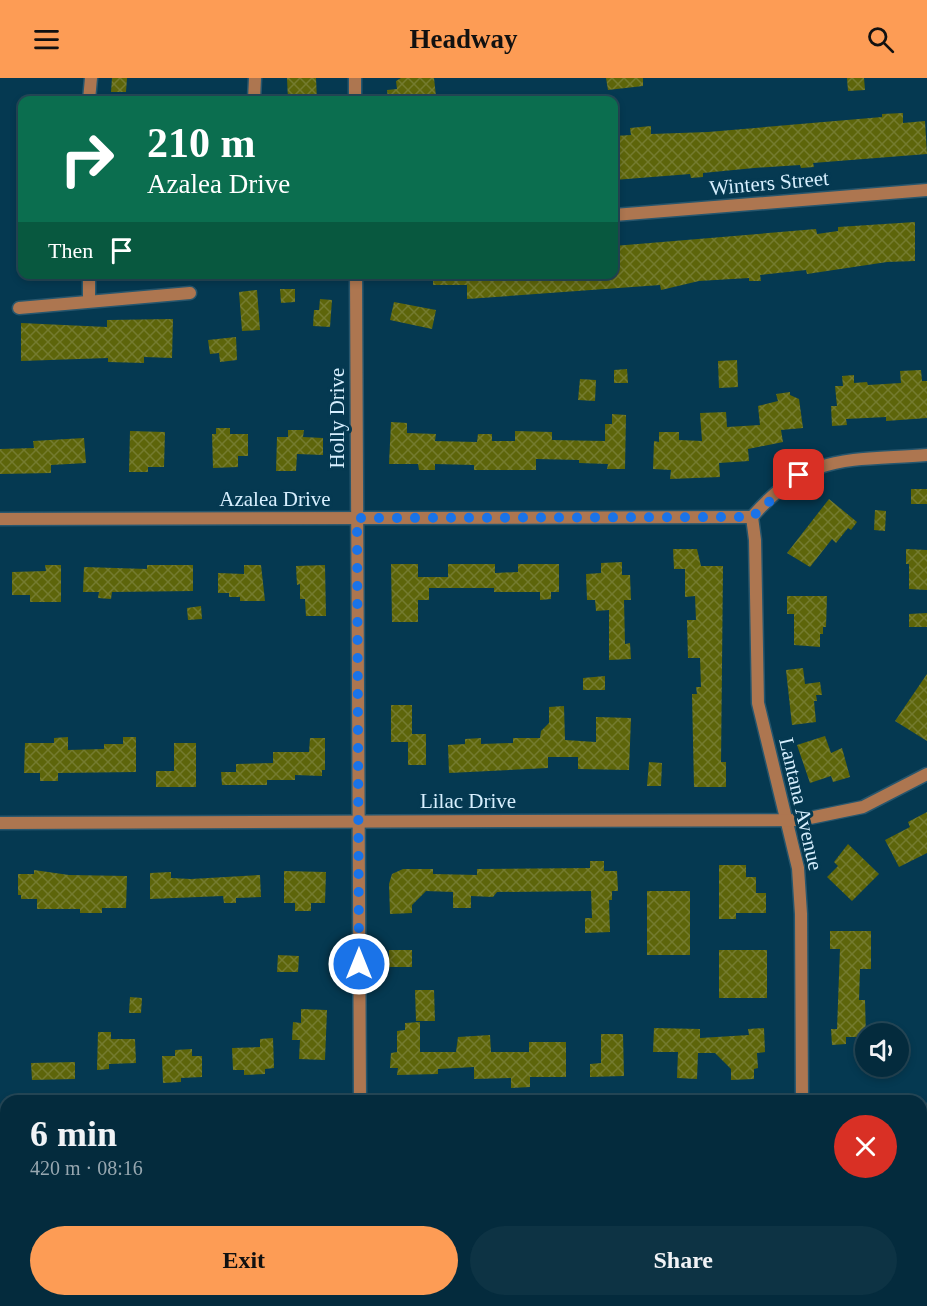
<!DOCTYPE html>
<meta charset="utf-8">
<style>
body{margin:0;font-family:Georgia,serif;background:#0d3344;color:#f1f3f6;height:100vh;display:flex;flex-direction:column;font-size:22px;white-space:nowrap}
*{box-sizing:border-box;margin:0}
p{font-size:20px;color:#97a7b0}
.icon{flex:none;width:33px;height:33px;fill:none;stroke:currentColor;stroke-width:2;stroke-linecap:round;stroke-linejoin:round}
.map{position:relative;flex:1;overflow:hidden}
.drawer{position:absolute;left:0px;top:1017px;width:927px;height:212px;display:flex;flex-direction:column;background:#042b3d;border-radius:18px 18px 0 0;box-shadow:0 3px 9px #0003,0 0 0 2px #254757}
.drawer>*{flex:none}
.guide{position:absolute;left:18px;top:18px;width:600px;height:183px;border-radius:12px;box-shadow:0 3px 9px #0003,0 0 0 2px #254757;background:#0b6e4f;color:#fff;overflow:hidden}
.fabs{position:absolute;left:855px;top:945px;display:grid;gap:12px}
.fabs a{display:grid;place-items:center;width:54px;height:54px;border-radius:50%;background:#042b3d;box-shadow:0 3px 9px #0003,0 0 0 2px #254757;font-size:30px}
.pin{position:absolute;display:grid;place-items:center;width:51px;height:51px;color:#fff;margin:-26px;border-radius:12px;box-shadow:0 3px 9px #0006}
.me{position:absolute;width:66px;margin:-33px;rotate:0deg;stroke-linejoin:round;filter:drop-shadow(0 0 4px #0008)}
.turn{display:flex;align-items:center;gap:21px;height:126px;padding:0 30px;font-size:27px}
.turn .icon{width:78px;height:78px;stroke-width:2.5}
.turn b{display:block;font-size:42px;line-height:51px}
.then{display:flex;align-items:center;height:57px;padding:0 30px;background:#0003;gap:12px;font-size:22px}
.round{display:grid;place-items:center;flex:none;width:63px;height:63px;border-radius:32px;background:#0d3344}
.overview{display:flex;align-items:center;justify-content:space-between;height:102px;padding:0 30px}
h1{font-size:36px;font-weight:700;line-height:45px}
.action{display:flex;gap:12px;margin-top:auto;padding:12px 30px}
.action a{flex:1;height:69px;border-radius:36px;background:#fd9c55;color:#111;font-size:24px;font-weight:700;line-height:69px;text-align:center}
.action a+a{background:#0d3344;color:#f1f3f6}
header{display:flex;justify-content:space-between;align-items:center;height:78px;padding:0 30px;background:#fd9c55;color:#111;font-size:27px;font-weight:700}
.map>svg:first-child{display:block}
.building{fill:url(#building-cross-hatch)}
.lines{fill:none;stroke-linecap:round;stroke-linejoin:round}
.street-casing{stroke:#27566d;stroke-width:15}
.secondary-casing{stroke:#27566d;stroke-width:15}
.street{stroke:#ad7650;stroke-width:12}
.secondary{stroke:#f19a5b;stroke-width:12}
.route{stroke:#1a73e8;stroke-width:10;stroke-dasharray:0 18}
.labels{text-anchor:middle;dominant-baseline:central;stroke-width:6;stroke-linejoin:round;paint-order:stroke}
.street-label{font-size:21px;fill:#d7effe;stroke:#053951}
</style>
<header><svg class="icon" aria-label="menu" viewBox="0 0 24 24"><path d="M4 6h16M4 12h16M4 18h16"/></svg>Headway<svg class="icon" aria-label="search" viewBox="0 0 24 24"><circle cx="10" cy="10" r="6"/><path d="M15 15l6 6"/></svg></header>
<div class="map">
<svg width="927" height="1228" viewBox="0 0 927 1228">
<defs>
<pattern id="building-cross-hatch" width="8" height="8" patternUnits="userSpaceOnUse" patternTransform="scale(1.5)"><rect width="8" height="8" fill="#5d650a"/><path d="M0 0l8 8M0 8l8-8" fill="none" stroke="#747b2f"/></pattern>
</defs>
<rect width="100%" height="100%" fill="#053951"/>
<g class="building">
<polygon points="112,0 127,0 126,14 111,14"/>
<polygon points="287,0 316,0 317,22 288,22"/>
<polygon points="401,0 434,0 436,18 388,22 387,12 397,11 396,3"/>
<polygon points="606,0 643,0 643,8 608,12"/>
<polygon points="847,0 864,0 865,12 848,13"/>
<polygon points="903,35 903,45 925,43 927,76 813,85 814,89 801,90 800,87 754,90 703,95 703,99 691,100 690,96 614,102 614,58 631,57 630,50 651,48 651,56 708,54 882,39 882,36"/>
<polygon points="915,144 915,183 887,184 807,196 806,192 760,197 761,203 749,203 749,200 699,203 661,212 660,207 467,221 467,207 433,207 433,196 614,196 614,168 816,151 817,156 838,153 838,149"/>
<polygon points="280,211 295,211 295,224 281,225"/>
<polygon points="257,212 260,252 242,253 239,214"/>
<polygon points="320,221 332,222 330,249 313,248 314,232 319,232"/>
<polygon points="394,224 436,232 432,251 390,242"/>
<polygon points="173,241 172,280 144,279 144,285 108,284 108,280 21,283 21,245 107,249 107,242"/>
<polygon points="236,259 237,282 220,284 219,275 210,276 208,262"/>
<polygon points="737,282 738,309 719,310 718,283"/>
<polygon points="627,291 628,305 614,305 614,292"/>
<polygon points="921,292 922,303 927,303 927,340 886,343 886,339 846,341 847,347 832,348 831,328 837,328 835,308 843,308 842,298 854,297 854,305 867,304 868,307 901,305 900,293"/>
<polygon points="580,301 596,302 595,323 578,322"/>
<polygon points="790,314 790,317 799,321 803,350 781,352 783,364 748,371 749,383 719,385 720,399 670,401 671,392 653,391 654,363 659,364 659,354 679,354 679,362 702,363 700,335 726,334 727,349 760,347 758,328 778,323 776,316"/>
<polygon points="612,336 626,337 625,391 607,391 608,386 579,385 579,382 536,381 536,392 474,392 474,387 435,386 435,392 419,392 418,386 389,386 391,344 407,345 407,355 436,356 435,363 477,364 478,356 492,356 492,363 515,363 515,353 552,354 552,362 605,363 605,346 612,346"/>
<polygon points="216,350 230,350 230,356 248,356 248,378 238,378 238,389 213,390 212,356 216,356"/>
<polygon points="288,352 304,352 303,359 323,360 323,377 297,376 296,393 276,393 277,359 288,359"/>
<polygon points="130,353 165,354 164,389 148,389 148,394 129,394"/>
<polygon points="84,360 86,385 51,387 51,395 0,396 0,371 34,370 33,363"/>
<rect x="911" y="411" width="16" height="15"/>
<polygon points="829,421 857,444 851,452 848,450 836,465 832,461 810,489 787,475"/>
<polygon points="875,432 886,433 885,453 874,452"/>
<polygon points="673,471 697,471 701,488 723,488 721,684 726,684 726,709 694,709 692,616 697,616 696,609 701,609 700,580 688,580 687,542 696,542 695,518 685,519 685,491 674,491"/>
<polygon points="906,471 927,472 927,512 909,511 909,486 906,486"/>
<polygon points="622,484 622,497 630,497 631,522 624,522 625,566 630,565 631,581 609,582 609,532 596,533 595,522 587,522 586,496 601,495 601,485"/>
<polygon points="391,486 418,486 418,499 448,499 448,486 495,486 495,495 518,494 518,486 559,486 559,514 551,514 551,521 540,522 540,514 494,514 494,510 429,510 429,522 418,522 418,544 392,544"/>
<polygon points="45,487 61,487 61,524 30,524 30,517 12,517 12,494 46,493"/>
<polygon points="147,487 193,487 193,513 112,514 111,521 98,520 99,514 83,514 84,489 147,491"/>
<polygon points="244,487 261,487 265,523 240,523 240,519 229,519 229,515 218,515 218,495 244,496"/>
<polygon points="325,487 326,538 306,538 305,521 300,521 300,506 297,507 296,488"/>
<polygon points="787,518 827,518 826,549 823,549 823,556 820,556 820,569 794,567 794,536 787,536"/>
<polygon points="201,528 202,541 188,542 187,530"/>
<polygon points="927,535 927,549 909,549 909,536"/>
<polygon points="803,590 805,606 820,604 822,617 816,617 817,623 814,623 816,644 792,647 786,592"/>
<polygon points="927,596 927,663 895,643"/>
<polygon points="605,598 605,612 583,612 583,600"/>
<polygon points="391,627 412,627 412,656 426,656 426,687 408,687 408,664 391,664"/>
<polygon points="564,628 565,662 596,664 596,639 631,640 629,692 578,691 578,679 548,679 548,690 449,695 448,667 465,666 465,661 481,660 481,666 513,665 513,660 540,660 541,653 549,645 549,629"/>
<polygon points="825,658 831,675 842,670 850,699 833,704 831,698 810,705 797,667"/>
<polygon points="68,659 68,672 104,671 104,666 123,666 123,659 136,659 136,694 58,695 58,703 40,703 40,695 24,695 25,665 54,665 54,660"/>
<polygon points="310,660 325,660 325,692 322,692 322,698 295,697 295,702 267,702 267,707 222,707 221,694 236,694 236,686 273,685 273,674 309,674"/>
<polygon points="174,665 196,665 196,709 156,709 156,693 174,693"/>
<polygon points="649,684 662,685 661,708 647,708"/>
<polygon points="927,734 927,775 899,789 885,762 910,749 908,744"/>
<polygon points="848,766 879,796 852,823 827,799 838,788 834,784"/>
<polygon points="590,783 604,783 604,793 617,793 618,813 612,813 612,822 609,822 610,854 585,855 585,840 592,840 591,813 497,814 493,819 471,818 471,830 453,830 453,814 426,813 412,827 412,835 390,836 389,806 392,796 403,791 433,791 433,796 477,797 477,791 590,790"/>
<polygon points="719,787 746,787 746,799 756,799 756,815 766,815 766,835 736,835 736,841 719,841"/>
<polygon points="34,792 69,797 127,798 126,830 102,830 102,835 80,835 80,831 37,831 37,821 21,821 21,817 18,817 18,796 34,796"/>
<polygon points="284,793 326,794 325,825 311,825 311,833 295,833 295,825 284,825"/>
<polygon points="171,794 171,800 191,801 260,797 261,819 236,820 236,825 224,825 223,818 150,821 150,795"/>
<rect x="647" y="813" width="43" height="64"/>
<polygon points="830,853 871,853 871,891 860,891 859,922 865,922 866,959 846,959 846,966 832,967 831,951 837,951 840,871 830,871"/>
<rect x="389" y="872" width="23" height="17"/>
<rect x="719" y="872" width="48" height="48"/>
<polygon points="278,877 299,878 298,894 277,894"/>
<polygon points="415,912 434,912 435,943 416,943"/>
<polygon points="130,919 142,920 141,935 129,935"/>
<polygon points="301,931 327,932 325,982 299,981 300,962 292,962 293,944 301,945"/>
<polygon points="420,944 420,974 456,974 458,959 490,957 491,974 529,974 529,964 566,964 566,999 530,999 530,1009 511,1010 511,1000 474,1001 474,989 438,991 438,996 397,997 398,990 390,990 391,975 397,974 397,953 405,952 405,945"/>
<polygon points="654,950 700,951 700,960 749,957 748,951 764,950 765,974 757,975 758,990 754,991 754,1001 731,1002 731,991 715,975 698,975 697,1001 677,1000 678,974 653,974"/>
<polygon points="98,954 111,954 111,961 135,961 136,985 109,986 109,991 97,992"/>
<polygon points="601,956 623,956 624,998 590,999 590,986 601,985"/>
<polygon points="273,960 274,990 265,991 265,996 244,997 244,992 233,992 232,970 260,969 260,961"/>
<polygon points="192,971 192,978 202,978 202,999 181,1000 181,1004 163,1005 162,978 175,978 175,972"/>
<polygon points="75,984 75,1001 32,1002 31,985"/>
</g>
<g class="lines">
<defs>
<g id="street">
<polyline points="355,0 355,22"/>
<polyline points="89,22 91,0"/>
<polyline points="254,22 255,0"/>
<polyline points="614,137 927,112"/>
<polyline points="89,196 89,223"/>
<polyline points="356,196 360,1023"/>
<polyline points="19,230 190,215"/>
<polyline points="752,439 755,462 758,625 798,790 801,836 802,1023"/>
<path d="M752,439c56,-65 96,-56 175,-62"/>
<polyline points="0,441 752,439"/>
<polyline points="0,745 800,742 863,729 927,696"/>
<polyline points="921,1059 927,1032"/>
<polyline points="363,1222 363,1228"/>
<polyline points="895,1222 895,1228"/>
</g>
<g id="secondary">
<polyline points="0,1057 6,1057"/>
<polyline points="921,1066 927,1067"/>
</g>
</defs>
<use href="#street" class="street-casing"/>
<use href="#secondary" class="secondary-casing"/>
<use href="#street" class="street"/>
<use href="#secondary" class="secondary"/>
</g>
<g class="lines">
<polyline class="route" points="359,886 357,440 752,439 799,397"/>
</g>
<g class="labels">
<g class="street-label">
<text transform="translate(769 105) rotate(-5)">Winters Street</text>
<text transform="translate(337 340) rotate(-90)">Holly Drive</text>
<text x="275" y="421">Azalea Drive</text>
<text x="468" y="723">Lilac Drive</text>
<text transform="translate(801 726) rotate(77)">Lantana Avenue</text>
</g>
</g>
</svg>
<div class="fabs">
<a><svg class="icon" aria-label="sound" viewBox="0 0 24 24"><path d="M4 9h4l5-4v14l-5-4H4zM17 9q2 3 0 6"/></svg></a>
</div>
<div class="pin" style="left:799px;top:397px;background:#d93025"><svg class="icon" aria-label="arrive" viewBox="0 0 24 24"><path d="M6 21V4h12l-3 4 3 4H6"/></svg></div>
<svg class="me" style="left:359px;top:886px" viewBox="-20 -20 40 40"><circle r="17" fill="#1a73e8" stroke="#fff" stroke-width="3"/><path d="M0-11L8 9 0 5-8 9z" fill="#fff"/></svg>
<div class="guide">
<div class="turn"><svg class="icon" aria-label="right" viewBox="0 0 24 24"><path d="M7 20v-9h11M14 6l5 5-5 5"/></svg><div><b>210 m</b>Azalea Drive</div></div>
<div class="then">Then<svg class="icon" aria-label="arrive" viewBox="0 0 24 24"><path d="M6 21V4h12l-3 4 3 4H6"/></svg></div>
</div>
<section class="drawer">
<div class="overview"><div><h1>6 min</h1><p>420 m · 08:16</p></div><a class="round" style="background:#d93025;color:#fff"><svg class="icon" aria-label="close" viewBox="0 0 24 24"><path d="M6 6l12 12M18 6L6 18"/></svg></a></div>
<div class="action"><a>Exit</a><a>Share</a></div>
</section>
</div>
